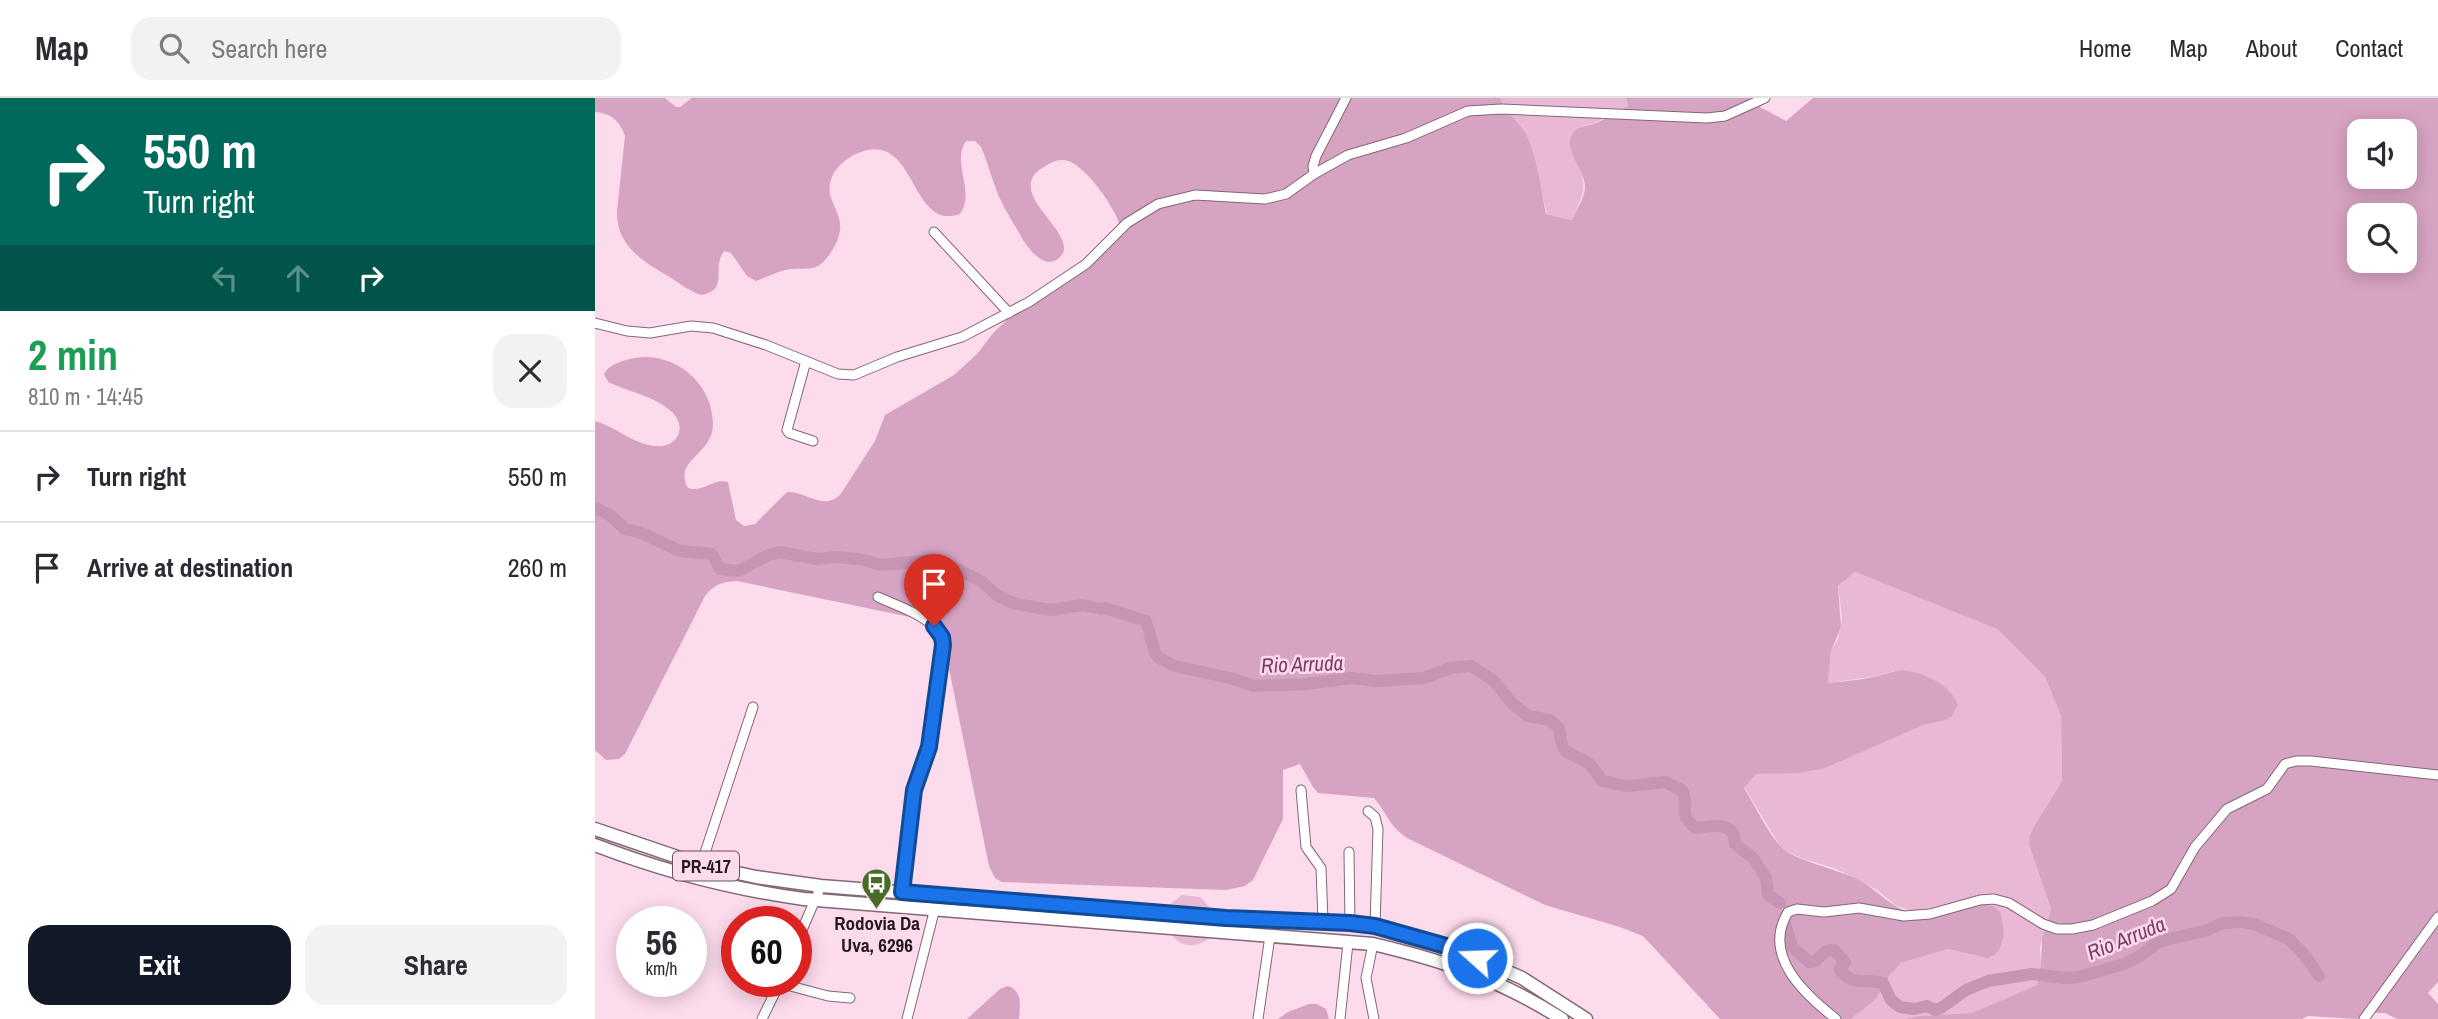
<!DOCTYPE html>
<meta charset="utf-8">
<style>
body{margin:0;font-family:"Archivo Narrow",sans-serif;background:#f2f2f3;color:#2b2b33;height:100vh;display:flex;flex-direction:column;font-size:26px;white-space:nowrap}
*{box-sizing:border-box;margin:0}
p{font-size:23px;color:#7c7c81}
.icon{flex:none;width:38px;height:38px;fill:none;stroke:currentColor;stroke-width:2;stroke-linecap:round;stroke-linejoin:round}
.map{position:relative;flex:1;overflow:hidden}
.panel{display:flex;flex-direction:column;background:#fff;width:595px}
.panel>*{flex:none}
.banner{background:#00695c;color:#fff;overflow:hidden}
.buttons{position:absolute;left:1752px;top:21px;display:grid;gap:14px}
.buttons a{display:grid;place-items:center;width:70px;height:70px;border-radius:14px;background:#fff;box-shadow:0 4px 18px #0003;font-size:35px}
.speed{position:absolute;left:21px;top:808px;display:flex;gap:14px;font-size:35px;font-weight:700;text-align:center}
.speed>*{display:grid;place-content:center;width:91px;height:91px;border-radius:50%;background:#fff;box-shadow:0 4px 18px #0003;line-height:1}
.speed small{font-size:18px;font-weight:400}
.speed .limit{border:10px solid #d22;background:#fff;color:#111}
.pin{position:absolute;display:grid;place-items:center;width:60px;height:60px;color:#fff;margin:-72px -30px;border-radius:50% 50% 50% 0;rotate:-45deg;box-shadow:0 0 7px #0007}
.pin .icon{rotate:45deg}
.me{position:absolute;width:77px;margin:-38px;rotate:290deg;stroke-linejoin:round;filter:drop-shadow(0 0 5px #0008)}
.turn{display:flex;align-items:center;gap:24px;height:147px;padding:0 28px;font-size:32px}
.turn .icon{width:91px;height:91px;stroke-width:2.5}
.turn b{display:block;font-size:49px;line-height:60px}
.lanes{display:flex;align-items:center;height:66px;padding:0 28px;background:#0003;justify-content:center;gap:35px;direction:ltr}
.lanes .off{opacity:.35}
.round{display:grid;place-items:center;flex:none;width:74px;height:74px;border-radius:21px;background:#f2f2f3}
.overview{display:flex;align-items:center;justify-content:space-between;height:119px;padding:0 28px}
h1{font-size:42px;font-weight:700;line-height:52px;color:#1e9e55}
.button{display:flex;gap:14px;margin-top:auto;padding:14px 28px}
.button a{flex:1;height:80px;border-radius:21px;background:#111827;color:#fff;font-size:28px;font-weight:700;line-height:80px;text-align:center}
.button a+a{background:#f2f2f3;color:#2b2b33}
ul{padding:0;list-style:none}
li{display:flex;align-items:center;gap:21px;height:91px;padding:0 28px;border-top:2px solid #e1e1e2}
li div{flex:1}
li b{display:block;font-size:26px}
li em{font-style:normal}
header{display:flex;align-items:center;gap:42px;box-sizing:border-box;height:98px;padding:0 35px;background:#fff;border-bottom:2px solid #e1e1e2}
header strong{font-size:33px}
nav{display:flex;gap:38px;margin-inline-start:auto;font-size:24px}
.search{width:490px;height:63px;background:#f2f2f3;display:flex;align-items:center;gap:18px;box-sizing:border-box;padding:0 24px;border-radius:21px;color:#7c7c81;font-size:26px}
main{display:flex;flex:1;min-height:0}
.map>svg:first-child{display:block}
.green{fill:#e8b8d4}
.forest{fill:#d7a3c2;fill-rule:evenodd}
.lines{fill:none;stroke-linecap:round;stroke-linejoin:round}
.river{stroke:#c794b3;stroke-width:12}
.minor-casing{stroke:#836677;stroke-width:11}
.major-casing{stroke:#836677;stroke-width:15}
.minor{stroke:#fff;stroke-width:9}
.major{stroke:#fff;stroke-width:12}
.route-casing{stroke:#114b97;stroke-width:18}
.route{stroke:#1a73e8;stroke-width:12}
.labels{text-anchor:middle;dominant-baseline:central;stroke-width:5;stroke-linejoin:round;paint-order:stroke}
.shield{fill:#fcdbed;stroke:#66535e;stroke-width:2}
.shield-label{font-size:18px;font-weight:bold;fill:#251920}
.poi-label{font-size:19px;font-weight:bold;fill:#251920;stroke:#fcdbed}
.water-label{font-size:21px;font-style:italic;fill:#7c3c65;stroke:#fcdbed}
</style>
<header>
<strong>Map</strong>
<div class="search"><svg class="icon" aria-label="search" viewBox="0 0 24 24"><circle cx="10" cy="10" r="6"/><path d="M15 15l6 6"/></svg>Search here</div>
<nav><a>Home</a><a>Map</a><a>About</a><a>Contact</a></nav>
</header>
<main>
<section class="panel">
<div class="banner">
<div class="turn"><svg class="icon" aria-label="right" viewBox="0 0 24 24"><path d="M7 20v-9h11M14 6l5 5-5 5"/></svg><div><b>550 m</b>Turn right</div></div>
<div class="lanes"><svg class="icon off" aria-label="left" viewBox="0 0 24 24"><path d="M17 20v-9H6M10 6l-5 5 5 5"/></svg><svg class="icon off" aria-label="ahead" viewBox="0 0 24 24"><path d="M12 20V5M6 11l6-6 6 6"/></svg><svg class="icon" aria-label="right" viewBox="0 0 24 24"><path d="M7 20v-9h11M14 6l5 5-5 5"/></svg></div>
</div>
<div class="overview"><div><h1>2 min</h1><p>810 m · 14:45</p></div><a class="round"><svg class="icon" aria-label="close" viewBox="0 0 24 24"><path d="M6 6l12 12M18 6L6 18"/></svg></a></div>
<ul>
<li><svg class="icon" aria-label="right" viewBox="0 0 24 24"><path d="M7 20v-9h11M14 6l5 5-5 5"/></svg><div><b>Turn right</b></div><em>550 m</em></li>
<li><svg class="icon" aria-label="arrive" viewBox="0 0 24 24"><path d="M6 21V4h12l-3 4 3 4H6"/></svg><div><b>Arrive at destination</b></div><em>260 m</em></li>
</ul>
<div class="button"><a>Exit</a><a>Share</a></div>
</section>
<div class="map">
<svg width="1843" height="921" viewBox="0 0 1843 921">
<rect width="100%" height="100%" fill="#fcdbed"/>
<g class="green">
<path d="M905,0h126l2,8 -35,18 -11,2 -10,27c16,32 14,35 0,67l-25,-6 -19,-76 -26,-33z"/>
<polygon points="1260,474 1402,531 1450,579 1466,618 1467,683 1440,727 1434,747 1456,811 1445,849 1446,866 1442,887 1377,915 1324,918 1309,921 1256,921 1281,901 1295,877 1306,865 1353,851 1392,860 1323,816 1300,807 1282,792 1264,782 1239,770 1208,761 1187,751 1149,689 1161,676 1218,673 1328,627 1348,623 1299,573 1283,578 1233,585 1236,553 1243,541 1247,519 1243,488"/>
<polygon points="587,797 605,799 617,812 573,808"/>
<path d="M574,833l44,3c-15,16 -33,15 -44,-3z"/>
</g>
<g class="forest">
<path d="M0,0h70l11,9h4l12,-9h808c5,15 21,25 28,40 10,24 13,52 18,76l26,6c4,-9 12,-22 13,-31 2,-17 -25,-41 -11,-57 6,-6 13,-6 20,-8 12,-5 23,-12 34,-18l-2,-8h136l-2,9 26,14 27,-23h625v884l-10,11 10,11v15h-41l-12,-6h-14l-14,6 -49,-3 -6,3h-398l15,-3 53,-3 65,-28 4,-21 1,-25 9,-30 -22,-64 1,-10 5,-10 27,-44 -1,-65 -16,-39 -48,-48 -142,-57 -17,14 3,41 -10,24 -3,32c17,-2 34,-3 50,-7 9,-2 17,-6 27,-5 19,1 47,15 53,34l-7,12 -8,4 -20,4 -98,43 -24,5 -45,1 -12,14c12,19 22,42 37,59 12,13 59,23 78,33 19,10 37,33 60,34 25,1 48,-13 74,-8l8,7 3,22 -4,13 -5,7 -8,3 -39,-9 -47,14 -11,12 -14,24 -25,20h-131l-77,-83 -23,-9 -75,-22 -138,-67c-19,-13 -19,-24 -33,-40l-56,-5 -5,-6 -13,-23 -17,6v49l-30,61 -8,6 -19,4 -224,-8 -7,-4 -6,-12 -46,-227 -18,-18 -15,-4 -173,-36c-16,1 -22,3 -32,15l-80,158 -6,5 -13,1 -11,-10v-329c21,6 38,23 60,25 22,2 33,-18 17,-34 -17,-16 -43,-20 -64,-30l-4,-8c5,-9 13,-11 22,-14 42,-13 86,19 87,63 1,32 -41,37 -25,65 15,5 26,-10 40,-6l8,38 8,6 11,-2 32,-32c20,-1 35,19 53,3l35,-54 10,-26 69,-40 23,-21 17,-22 15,-14 64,-42 47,-50c-4,-17 -34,-60 -52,-65 -9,-3 -17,1 -24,6 -7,4 -12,8 -13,16 -5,23 48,56 29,74 -14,14 -30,-6 -37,-17 -7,-13 -15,-25 -21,-37 -9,-18 -13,-38 -21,-56l-6,-6h-9c-15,23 10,50 -6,73 -48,17 -44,-74 -92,-64 -20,4 -42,22 -38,44 3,12 12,24 10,36 -1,11 -10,26 -18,33 -8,8 -20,5 -30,6 -13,1 -24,8 -36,12l-9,-5 -16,-23 -7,-2c-13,17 6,39 -23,44 -12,-4 -22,-12 -33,-19 -26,-15 -52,-31 -51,-65l8,-75c-5,-15 -14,-23 -30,-24zM1764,33h46v46h-46zM1764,117h46v46h-46z"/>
<path d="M413,888c15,5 12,20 11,33h-52l33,-30z"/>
<polygon points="714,906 722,906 731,911 734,921 683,921 693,914"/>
</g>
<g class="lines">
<g class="river">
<path d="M0,410l15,7 15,14 14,3 41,19 32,3 8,15 18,2 31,-16 10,-3 38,7 19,-2 22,2 24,6 52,-5 21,8 26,13 17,15 18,8 35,6 32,-5 18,4 4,-1 41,13 9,32 4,5 16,8 55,12 24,8 53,-2 44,-6 26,3 46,-3 28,-10 20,-2 22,14 19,23 16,13 22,4 9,8c4,30 6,21 28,34 6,4 11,13 15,19l25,5 38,-4 17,8c9,18 -6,24 14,38 17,-2 39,-8 39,16l18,14 13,20 2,17 12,8"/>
<path d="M1190,825l7,24 17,15 6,-1 11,-10 8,-1 11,12 -5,7c10,18 27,9 43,14l8,17 9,7 14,2 13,-3 8,4 6,-2 25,-18 22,-9 44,-7 34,4 13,-1 45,-13 16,-8 17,-13 12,-4 36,-8 18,-8 20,-1 13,3 33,14 18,19 12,18"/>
</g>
<defs>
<g id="minor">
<polyline points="719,76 718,68 721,58 751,0"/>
<polyline points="339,134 414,215"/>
<polyline points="0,225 32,233 55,235 96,228 118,230 171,247 243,276 259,277 302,259 367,239 434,204 491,166 532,125 563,106 600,97 670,101 691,96 719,76 753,57 811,40 873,13 906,11 1112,20 1130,18 1170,0"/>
<polyline points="211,263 192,332 194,335 218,343"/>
<path d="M283,499c23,11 60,20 65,48l-14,102 -15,43 -12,102"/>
<polyline points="706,692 711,749 726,770 728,823"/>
<polyline points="773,713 780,719 783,731 780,828"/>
<polyline points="754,754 755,825"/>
<polyline points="106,767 158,609"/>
<polyline points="201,846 226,788"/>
<polyline points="778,846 771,880 779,921"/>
<polyline points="184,885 233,898 255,900"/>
<polyline points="167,921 185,884"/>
<polyline points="312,921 340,810"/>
<polyline points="663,921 675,838"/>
<polyline points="745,921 753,845"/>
<path d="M1241,921c-33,-26 -74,-64 -48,-107l9,-3 27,3 35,-4 45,8 26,-2 50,-14 14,-1 15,4 34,21 14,5h15l21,-4 59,-24 19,-12 24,-42 32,-38 40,-20 18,-25 11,-3h15l127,14"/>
<polyline points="1769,921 1843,819"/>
</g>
<g id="major">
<polyline points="0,731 106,767 161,779 226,788 631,820 728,823 780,828 851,848 882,860 927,880 991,921"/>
<path d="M0,747c68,26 136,44 209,54l569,45c72,17 126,35 189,75"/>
</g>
</defs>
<use href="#minor" class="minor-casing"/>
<use href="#major" class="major-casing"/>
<use href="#minor" class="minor"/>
<use href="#major" class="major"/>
</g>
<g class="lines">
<defs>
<polyline id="route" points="339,528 347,539 348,547 334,649 319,692 307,794 631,820 755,825 780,828 851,848 882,860"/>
</defs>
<use href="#route" class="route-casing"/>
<use href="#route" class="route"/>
</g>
<defs>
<symbol id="bus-pin" viewBox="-11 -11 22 30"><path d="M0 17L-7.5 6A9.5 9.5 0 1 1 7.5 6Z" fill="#466c25" stroke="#fcdbed"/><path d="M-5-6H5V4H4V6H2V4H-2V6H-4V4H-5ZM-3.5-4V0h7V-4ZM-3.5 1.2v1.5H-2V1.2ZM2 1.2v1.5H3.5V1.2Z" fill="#fff"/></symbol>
</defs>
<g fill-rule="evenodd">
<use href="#bus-pin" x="264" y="768" width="35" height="47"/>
</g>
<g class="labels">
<rect class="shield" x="78" y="753.5" width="66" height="29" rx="5"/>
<g class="shield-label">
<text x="111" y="768">PR-417</text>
</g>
<g class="poi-label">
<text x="282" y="825">Rodovia Da<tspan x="282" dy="22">Uva, 6296</tspan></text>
</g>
<g class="water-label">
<text transform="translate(707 566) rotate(-2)">Rio Arruda</text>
<text transform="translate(1531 840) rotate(-22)">Rio Arruda</text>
</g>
</g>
</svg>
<div class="buttons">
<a><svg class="icon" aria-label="sound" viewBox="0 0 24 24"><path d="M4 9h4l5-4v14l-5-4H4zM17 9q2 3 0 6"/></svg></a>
<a><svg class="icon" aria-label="search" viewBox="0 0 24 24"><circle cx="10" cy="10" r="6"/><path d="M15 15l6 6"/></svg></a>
</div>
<div class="speed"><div>56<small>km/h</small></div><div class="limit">60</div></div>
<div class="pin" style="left:339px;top:528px;background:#d93025"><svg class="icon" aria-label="arrive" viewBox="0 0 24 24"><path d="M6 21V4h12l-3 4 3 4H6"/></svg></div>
<svg class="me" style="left:882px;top:860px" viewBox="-20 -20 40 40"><circle r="17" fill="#1a73e8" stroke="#fff" stroke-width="3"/><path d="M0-11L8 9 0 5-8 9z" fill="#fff"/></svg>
</div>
</main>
